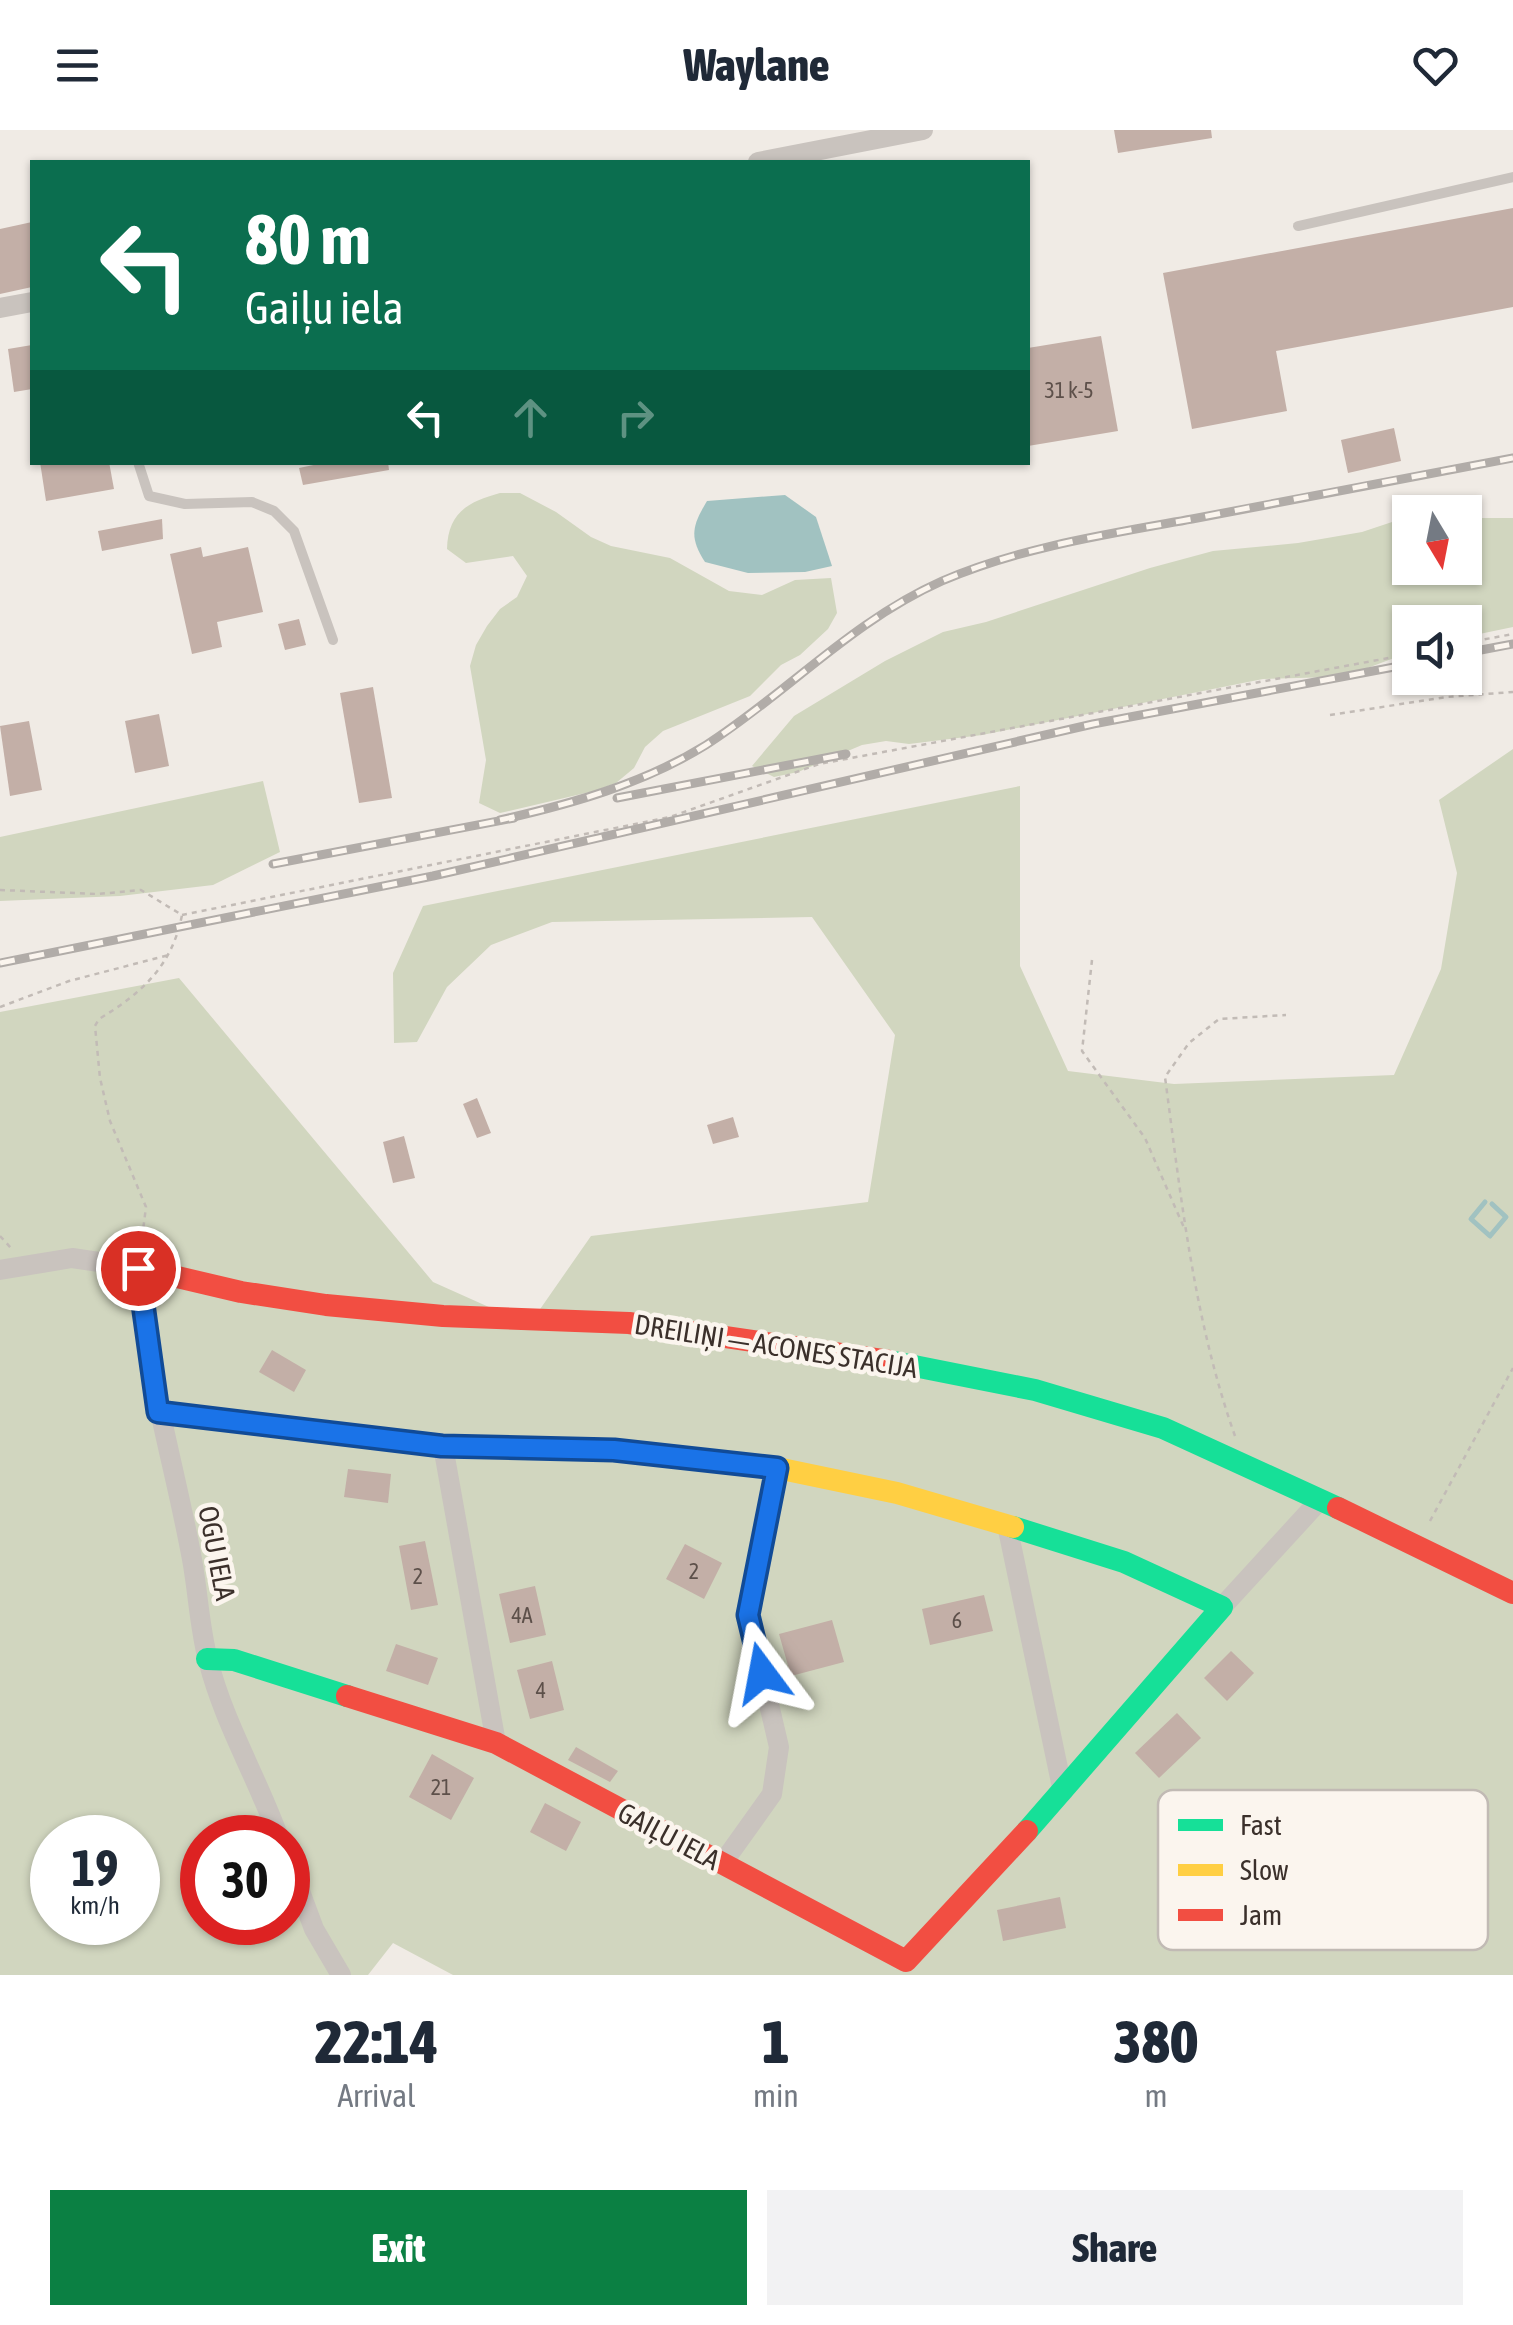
<!DOCTYPE html>
<meta charset="utf-8">
<style>
body{margin:0;font-family:"Asap Condensed",sans-serif;background:#f2f2f3;color:#1f2937;height:100vh;display:flex;flex-direction:column;font-size:38px;white-space:nowrap}
*{box-sizing:border-box;margin:0}
p{font-size:32px;color:#747a83}
.icon{flex:none;width:55px;height:55px;fill:none;stroke:currentColor;stroke-width:2;stroke-linecap:round;stroke-linejoin:round}
.map{position:relative;height:1845px;overflow:hidden}
.details{display:flex;flex-direction:column;background:#fff;flex:1}
.details>*{flex:none}
.guide{position:absolute;left:30px;top:30px;width:1000px;height:305px;border-radius:0px;box-shadow:0 2px 8px #0004;background:#0b6e4f;color:#fff;overflow:hidden}
.needle{width:65px;rotate:170deg}
.tools{position:absolute;left:1392px;top:365px;display:grid;gap:20px}
.tools a{display:grid;place-items:center;width:90px;height:90px;border-radius:0px;background:#fff;box-shadow:0 2px 8px #0004;font-size:50px}
.speed{position:absolute;left:30px;top:1685px;display:flex;gap:20px;font-size:50px;font-weight:700;text-align:center}
.speed>*{display:grid;place-content:center;width:130px;height:130px;border-radius:50%;background:#fff;box-shadow:0 2px 8px #0004;line-height:1}
.speed small{font-size:25px;font-weight:400}
.speed .limit{border:15px solid #d22;background:#fff;color:#111}
.pin{position:absolute;display:grid;place-items:center;width:85px;height:85px;color:#fff;margin:-42px;border:5px solid #fff;border-radius:50%;box-shadow:0 2px 10px #0007}
.me{position:absolute;width:110px;margin:-55px;rotate:347deg;stroke-linejoin:round;filter:drop-shadow(0 0 8px #0008)}
.turn{display:flex;align-items:center;gap:35px;height:210px;padding:0 50px;font-size:45px}
.turn .icon{width:130px;height:130px;stroke-width:2.5}
.turn b{display:block;font-size:70px;line-height:85px}
.lanes{display:flex;align-items:center;height:95px;padding:0 50px;background:#0003;justify-content:center;gap:50px;direction:ltr}
.lanes .off{opacity:.35}
.eta{display:flex;justify-content:space-evenly;align-items:center;height:170px;text-align:center}
.eta b{font-size:60px;font-weight:800;line-height:70px}
.action{display:flex;gap:20px;margin-top:auto;padding:20px 50px}
.action a{flex:1;height:115px;border-radius:0px;background:#0b8043;color:#fff;font-size:40px;font-weight:800;line-height:115px;text-align:center}
.action a+a{background:#f2f2f3;color:#1f2937}
header{display:flex;justify-content:space-between;align-items:center;height:130px;padding:0 50px;background:#fff;font-size:45px;font-weight:800}
.map>svg:first-child{display:block}
.green{fill:#d1d6bf;fill-rule:evenodd}
.water{fill:#a1c2c1}
.lines{fill:none;stroke-linecap:round;stroke-linejoin:round}
.stream{stroke:#a1c2c1;stroke-width:5}
.building{fill:#c3afa7}
.path{stroke:#c2bbb6;stroke-width:2.5;stroke-dasharray:5 5;stroke-linecap:butt}
.lane{stroke:#c9c3be;stroke-width:10}
.street{stroke:#c9c3be;stroke-width:20}
.fast{stroke:#16e098;stroke-width:22}
.slow{stroke:#ffcf43;stroke-width:22}
.jam{stroke:#f24e42;stroke-width:22}
.rail-casing{stroke:#b1aca8;stroke-width:9}
.rail{stroke:#fbf5ee;stroke-width:5;stroke-dasharray:15;stroke-linecap:butt}
.route-casing{stroke:#114b97;stroke-width:25}
.route{stroke:#1a73e8;stroke-width:18}
.labels{text-anchor:middle;dominant-baseline:central;stroke-width:9;stroke-linejoin:round;paint-order:stroke}
.number-label{font-size:22px;fill:#5d504a}
.street-label{font-size:28px;fill:#3b302b;stroke:#fbf5ee}
.key{fill:#fbf5ee;stroke:#c1bab4;stroke-width:2.5}
.key-label{font-size:28px;fill:#3b302b}
</style>
<header><svg class="icon" aria-label="menu" viewBox="0 0 24 24"><path d="M4 6h16M4 12h16M4 18h16"/></svg>Waylane<svg class="icon" aria-label="heart" viewBox="0 0 24 24"><path d="M12 20l-8-8c-3-5 5-10 8-4 3-6 11-1 8 4z"/></svg></header>
<div class="map">
<svg width="1513" height="1845" viewBox="0 0 1513 1845">
<rect width="100%" height="100%" fill="#f0ebe5"/>
<g class="green">
<path d="M500,363h20l36,19 35,25 20,9 59,12 59,33 33,4 33,-15 36,-2 6,35 -9,16 -28,26 -19,10 -31,31 -87,35 -18,16 -11,21 -18,15 -22,8 -94,22 -21,-10 7,-43 -16,-94 6,-21 11,-19 13,-17 17,-12 10,-21 -14,-20 -47,7 -19,-14c1,-36 20,-47 53,-56z"/>
<polygon points="1404,388 1410,388 1410,438 1465,438 1465,388 1513,388 1513,497 1465,507 1465,492 1410,492 1410,522 1357,542 1334,547 1263,549 982,605 909,614 886,611 862,615 798,642 774,647 752,636 794,586 885,531 943,502 986,492 1150,438 1213,421 1298,413 1362,402"/>
<path d="M1513,619v1226h-1060l-60,-32 -25,32h-368v-963l179,-34 254,304 96,43 62,-89 277,-34 27,-167 -83,-118 -260,5 -61,23 -44,42 -30,55 -23,1 -1,-70 30,-67 597,-120v180l48,105 106,13 220,-9 47,-106 16,-96 -18,-73zM52,1708h86v84h-86zM202,1708h86v84h-86z"/>
<polygon points="263,651 280,722 213,755 120,766 0,771 0,707"/>
</g>
<path class="water" d="M785,365l31,22 16,49 -27,6 -57,1 -43,-11c-16,-25 -13,-36 2,-61z"/>
<g class="lines">
<polyline class="stream" points="1485,1072 1471,1089 1490,1106 1506,1087 1492,1074"/>
</g>
<g class="building">
<polygon points="1114,0 1211,0 1212,8 1118,23"/>
<polygon points="1513,78 1513,177 1276,221 1287,281 1192,299 1163,143"/>
<polygon points="32,92 32,157 0,164 0,99"/>
<polygon points="1101,206 1118,301 1028,316 1028,218"/>
<polygon points="32,215 32,259 14,262 8,219"/>
<polygon points="1394,298 1401,331 1348,343 1341,310"/>
<polygon points="40,332 109,332 114,359 46,371"/>
<polygon points="328,332 388,332 389,340 303,355 299,338"/>
<polygon points="162,389 163,409 102,421 98,401"/>
<polygon points="201,417 203,427 248,417 263,482 217,492 222,517 192,524 170,424"/>
<polygon points="299,489 306,515 285,520 278,494"/>
<polygon points="373,557 392,668 359,673 340,563"/>
<polygon points="159,584 169,636 135,643 125,591"/>
<polygon points="29,591 42,660 10,666 0,596"/>
<polygon points="477,968 491,1003 477,1008 463,974"/>
<polygon points="733,987 739,1007 713,1014 707,995"/>
<polygon points="404,1006 415,1048 393,1053 383,1012"/>
<polygon points="272,1220 306,1240 294,1262 259,1242"/>
<polygon points="348,1339 391,1344 388,1373 344,1367"/>
<polygon points="425,1411 438,1475 411,1480 399,1416"/>
<polygon points="685,1414 722,1433 704,1469 666,1449"/>
<polygon points="535,1456 546,1505 510,1513 499,1464"/>
<polygon points="984,1465 993,1501 930,1515 922,1479"/>
<polygon points="832,1490 844,1532 791,1546 779,1504"/>
<polygon points="396,1514 438,1528 428,1555 386,1541"/>
<polygon points="1231,1521 1254,1543 1227,1571 1204,1548"/>
<polygon points="552,1531 564,1580 530,1589 517,1540"/>
<polygon points="1177,1583 1201,1608 1159,1648 1135,1623"/>
<polygon points="576,1617 618,1641 610,1652 568,1630"/>
<polygon points="432,1624 474,1648 451,1690 409,1667"/>
<polygon points="545,1673 581,1692 566,1721 530,1702"/>
<polygon points="1060,1767 1066,1798 1003,1811 997,1780"/>
</g>
<g class="lines">
<g class="path">
<polyline points="1465,513 1513,504"/>
<polyline points="1330,585 1447,567 1513,562"/>
<path d="M0,760l98,4 43,-4 41,25c-10,51 -40,78 -83,104l-4,7 5,52 10,43 36,86 -5,39"/>
<polyline points="182,785 670,687 819,634 1410,524"/>
<polyline points="1092,830 1082,921 1145,1008 1185,1100"/>
<polyline points="0,877 69,851 169,825"/>
<polyline points="0,1106 11,1118"/>
<path d="M1235,1306c-41,-116 -54,-238 -70,-359l24,-34 30,-24 67,-4"/>
<polyline points="1430,1391 1513,1238"/>
</g>
<g class="lane">
<polyline points="1298,96 1513,47"/>
<polyline points="138,332 149,366 185,374 252,372 274,381 294,401 333,510"/>
</g>
<g class="street">
<polyline points="758,32 923,0"/>
<polyline points="0,178 32,172"/>
<path d="M0,1140l72,-12 67,10c5,98 34,190 52,286 7,35 8,72 17,106 16,63 49,117 71,178"/>
<polyline points="443,1316 496,1613"/>
<polyline points="1007,1395 1063,1662"/>
<polyline points="1222,1477 1319,1371"/>
<polyline points="288,1729 314,1799 341,1845"/>
<polyline points="722,1734 772,1664 779,1617 748,1485 777,1338"/>
</g>
<g class="fast">
<polyline points="889,1231 1035,1260 1163,1298 1338,1378"/>
<polyline points="1013,1397 1124,1432 1222,1477 1027,1701"/>
<polyline points="207,1529 234,1530 347,1566"/>
</g>
<polyline class="slow" points="158,1282 443,1316 613,1320 777,1338 897,1363 1013,1397"/>
<g class="jam">
<polyline points="139,1138 241,1162 326,1175 443,1186 629,1193 889,1231"/>
<polyline points="1338,1378 1513,1463"/>
<polyline points="347,1566 496,1613 906,1831 1027,1701"/>
</g>
<defs>
<g id="rail">
<polyline points="1465,523 1513,514"/>
<polyline points="617,668 846,624"/>
<path d="M500,690c71,-16 143,-36 206,-75 81,-52 146,-124 236,-164 79,-34 166,-47 250,-62 107,-21 214,-41 321,-61"/>
<polyline points="273,734 514,688"/>
<polyline points="0,833 433,746 1093,594 1410,534"/>
</g>
</defs>
<use href="#rail" class="rail-casing"/>
<use href="#rail" class="rail"/>
</g>
<g class="lines">
<defs>
<polyline id="route" points="138,1138 158,1282 442,1316 614,1320 777,1338 748,1485 762,1543"/>
</defs>
<use href="#route" class="route-casing"/>
<use href="#route" class="route"/>
</g>
<g class="labels">
<g class="number-label">
<text x="1069" y="260">31 k-5</text>
<text x="694" y="1441">2</text>
<text x="418" y="1446">2</text>
<text x="522" y="1485">4A</text>
<text x="957" y="1490">6</text>
<text x="541" y="1560">4</text>
<text x="441" y="1657">21</text>
</g>
<g class="street-label">
<text transform="translate(776 1216) rotate(9)">DREILIŅI — ACONES STACIJA</text>
<text transform="translate(217 1423) rotate(79)">OGU IELA</text>
<text transform="translate(669 1706) rotate(28)">GAIĻU IELA</text>
</g>
</g>
<rect x="1158" y="1660" width="330" height="160" rx="15" class="key"/>
<rect x="1178" y="1689" width="45" height="12" fill="#16e098"/>
<rect x="1178" y="1734" width="45" height="12" fill="#ffcf43"/>
<rect x="1178" y="1779" width="45" height="12" fill="#f24e42"/>
<g class="key-label">
<text x="1240" y="1705">Fast</text>
<text x="1240" y="1750">Slow</text>
<text x="1240" y="1795">Jam</text>
</g>
</svg>
<div class="tools">
<a><svg class="needle" viewBox="-14 -14 28 28"><path d="M0-13l5 13h-10z" fill="#e53935"/><path d="M0 13l5-13h-10z" fill="#747a83"/></svg></a>
<a><svg class="icon" aria-label="sound" viewBox="0 0 24 24"><path d="M4 9h4l5-4v14l-5-4H4zM17 9q2 3 0 6"/></svg></a>
</div>
<div class="speed"><div>19<small>km/h</small></div><div class="limit">30</div></div>
<div class="pin" style="left:138px;top:1138px;background:#d93025"><svg class="icon" aria-label="arrive" viewBox="0 0 24 24"><path d="M6 21V4h12l-3 4 3 4H6"/></svg></div>
<svg class="me" style="left:762px;top:1543px" viewBox="-20 -20 40 40"><path d="M0-17L14 15 0 8-14 15z" fill="#1a73e8" stroke="#fff" stroke-width="4"/></svg>
<div class="guide">
<div class="turn"><svg class="icon" aria-label="left" viewBox="0 0 24 24"><path d="M17 20v-9H6M10 6l-5 5 5 5"/></svg><div><b>80 m</b>Gaiļu iela</div></div>
<div class="lanes"><svg class="icon" aria-label="left" viewBox="0 0 24 24"><path d="M17 20v-9H6M10 6l-5 5 5 5"/></svg><svg class="icon off" aria-label="ahead" viewBox="0 0 24 24"><path d="M12 20V5M6 11l6-6 6 6"/></svg><svg class="icon off" aria-label="right" viewBox="0 0 24 24"><path d="M7 20v-9h11M14 6l5 5-5 5"/></svg></div>
</div>
</div>
<section class="details">
<div class="eta">
<div><b>22:14</b><p>Arrival</p></div>
<div><b>1</b><p>min</p></div>
<div><b>380</b><p>m</p></div>
</div>
<div class="action"><a>Exit</a><a>Share</a></div>
</section>
